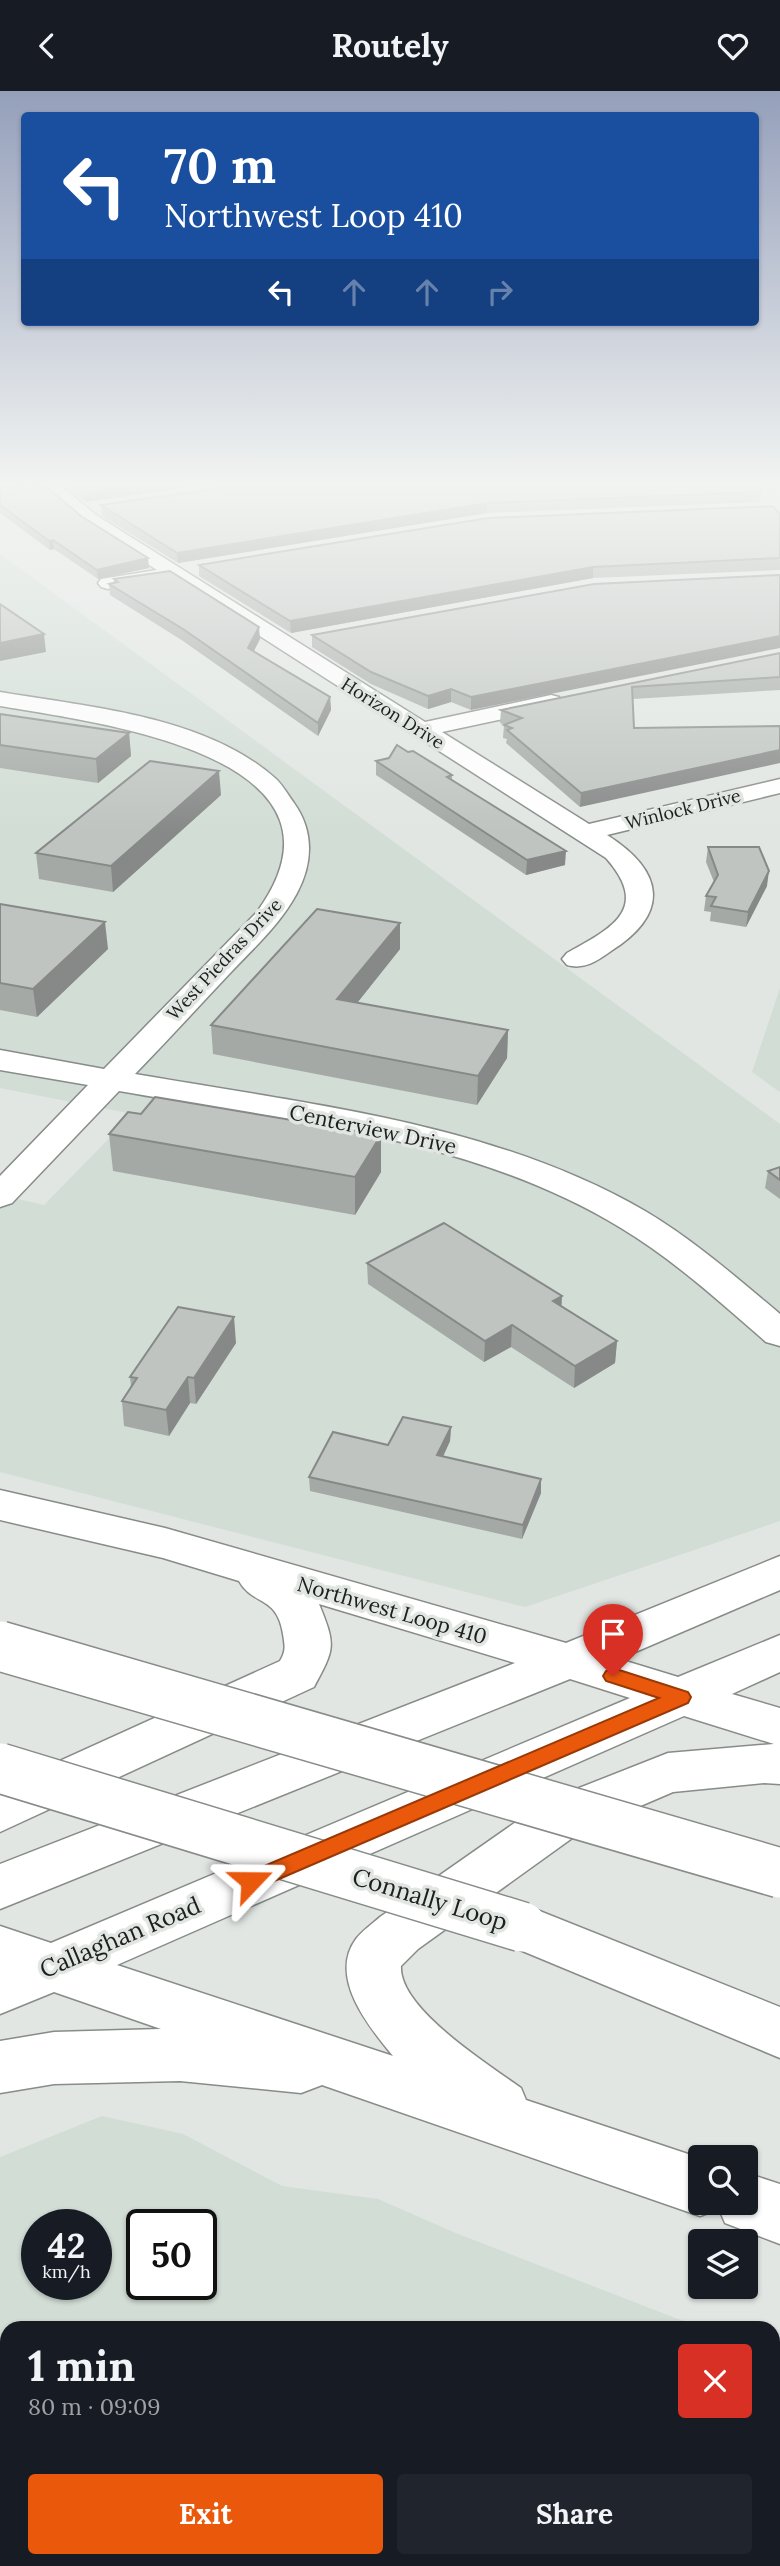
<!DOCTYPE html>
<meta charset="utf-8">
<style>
body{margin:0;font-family:Lora,serif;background:#20242c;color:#f1f3f6;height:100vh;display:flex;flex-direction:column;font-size:26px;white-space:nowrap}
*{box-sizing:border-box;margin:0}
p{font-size:23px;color:#9ea1a6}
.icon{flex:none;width:38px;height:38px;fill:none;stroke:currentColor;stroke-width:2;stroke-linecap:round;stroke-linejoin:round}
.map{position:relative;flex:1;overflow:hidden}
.panel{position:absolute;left:0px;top:2230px;width:780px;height:247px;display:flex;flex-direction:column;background:#171b24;border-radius:21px 21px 0 0;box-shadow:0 2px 5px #0004}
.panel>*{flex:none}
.top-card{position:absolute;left:21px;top:21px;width:738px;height:214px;border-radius:7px;box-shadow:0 2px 5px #0004;background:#1a4fa0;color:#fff;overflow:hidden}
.controls{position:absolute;left:688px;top:2054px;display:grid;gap:14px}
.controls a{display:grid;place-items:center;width:70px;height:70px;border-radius:7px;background:#171b24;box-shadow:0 2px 5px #0004;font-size:35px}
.speed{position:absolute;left:21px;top:2118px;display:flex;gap:14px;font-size:35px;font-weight:700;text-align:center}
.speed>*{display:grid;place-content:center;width:91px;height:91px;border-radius:50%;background:#171b24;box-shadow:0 2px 5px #0004;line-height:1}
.speed small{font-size:18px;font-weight:400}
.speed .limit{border:4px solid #111;border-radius:10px;background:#fff;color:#111}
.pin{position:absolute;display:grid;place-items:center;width:60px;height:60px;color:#fff;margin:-72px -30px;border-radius:50% 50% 50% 0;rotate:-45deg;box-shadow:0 0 7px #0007}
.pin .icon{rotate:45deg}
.me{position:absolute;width:77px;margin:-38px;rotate:67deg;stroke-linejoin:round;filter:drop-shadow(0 0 5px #0008)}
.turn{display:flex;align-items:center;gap:24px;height:147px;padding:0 28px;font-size:32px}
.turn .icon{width:91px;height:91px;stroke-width:2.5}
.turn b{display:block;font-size:49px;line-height:60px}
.lanes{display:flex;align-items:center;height:66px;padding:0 28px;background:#0003;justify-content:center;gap:35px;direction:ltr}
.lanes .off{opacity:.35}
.round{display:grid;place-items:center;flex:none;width:74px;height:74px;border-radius:7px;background:#20242c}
.head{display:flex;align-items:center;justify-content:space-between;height:119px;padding:0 28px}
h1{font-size:42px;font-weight:700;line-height:52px}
.action{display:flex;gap:14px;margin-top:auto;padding:14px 28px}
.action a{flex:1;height:80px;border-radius:7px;background:#ea580c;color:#fff;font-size:28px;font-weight:700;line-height:80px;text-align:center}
.action a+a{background:#20242c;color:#f1f3f6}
header{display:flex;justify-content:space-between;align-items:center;height:91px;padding:0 28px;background:#171b24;font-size:32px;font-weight:700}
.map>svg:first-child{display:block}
.built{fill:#d1ddd5;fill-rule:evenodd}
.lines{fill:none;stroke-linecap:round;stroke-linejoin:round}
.minor-casing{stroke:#878c88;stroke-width:3}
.major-casing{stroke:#878c88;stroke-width:3}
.highway-casing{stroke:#878c88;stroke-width:3}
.minor{fill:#fff;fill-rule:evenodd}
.major{fill:#fff;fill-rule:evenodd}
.highway{fill:#fff;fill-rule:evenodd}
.highway-bridge-casing{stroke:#878c88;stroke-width:52;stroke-linecap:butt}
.highway-bridge{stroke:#fff;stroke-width:49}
.wall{fill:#a4a9a6}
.shaded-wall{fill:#868987}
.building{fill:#bfc4c1;stroke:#868987;stroke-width:2}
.route{fill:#ea580c;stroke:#983908;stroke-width:2}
.labels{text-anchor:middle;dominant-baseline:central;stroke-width:7;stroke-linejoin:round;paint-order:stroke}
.far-street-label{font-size:18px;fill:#1d1f1e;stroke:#e1e6e3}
.street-label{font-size:21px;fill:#1d1f1e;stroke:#e1e6e3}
.near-street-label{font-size:24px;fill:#1d1f1e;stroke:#e1e6e3}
</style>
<header><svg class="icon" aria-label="back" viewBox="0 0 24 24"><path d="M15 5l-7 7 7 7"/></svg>Routely<svg class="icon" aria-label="heart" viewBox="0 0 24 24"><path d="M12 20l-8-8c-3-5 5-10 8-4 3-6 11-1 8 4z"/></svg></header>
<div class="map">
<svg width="780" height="2475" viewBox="0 0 780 2475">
<rect width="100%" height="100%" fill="#e1e6e3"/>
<g class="built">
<polygon points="0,463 780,1033 780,1430 525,1516 0,1381 0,1104 44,1114 133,1023 0,997"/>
<polygon points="780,897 780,1001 752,981"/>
<path d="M102,2025l81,18 99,52 96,13 80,35 220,85 30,8h-701v233h767v-215l6,2v219h-780v-409zM37,2133h59v60h-59zM142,2133h59v60h-59z"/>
</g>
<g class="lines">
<defs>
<g id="minor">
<path d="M42,396h20l34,28 329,207 126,-27 8,2 3,5 -3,5 -117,25 147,92 191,-45v14l-173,42c57,36 64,78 4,116 -14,10 -27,19 -44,14l-5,-6 5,-6c45,-25 84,-44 39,-95l-435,-279 -63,10 -7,-2 -3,-4 3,-4 56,-9 -73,-47z"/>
<path d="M0,601c89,15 205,24 275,86 8,7 13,17 19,25 20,28 19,60 3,90 -16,30 -41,53 -64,77 -33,35 -65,70 -98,104 172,30 356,48 510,137 49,29 92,67 135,103v32l-14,-4c-46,-40 -92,-82 -145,-114 -149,-91 -333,-107 -502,-137l-107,112 -12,4v-31l88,-91 -88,-15v-20l104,19 153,-157c114,-157 -163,-190 -257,-206z"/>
</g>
<path id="major" d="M0,1399l165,38 401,115 214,-87v34l-161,69 59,18 102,-42v37l-48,22 48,14v76l-16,-1 -91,9 -91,39 -164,118 -17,17c-3,42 88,99 120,122l5,12 174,58v45h46v-30l34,11v60l-55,-21 -6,-14 -19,7 -378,-131 -21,8 -121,-12 -126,3 -54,9v-52l54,-9 107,-3 -107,-37 -54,22v-88l51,17 579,-245 -60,-19 -570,230v-45l515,-201 -196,-59c17,42 16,44 -5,83l-314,145v-44l280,-127c6,-10 5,-15 3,-27 -6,-39 -30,-28 -44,-53l-76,-23 -163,-38zM684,1625l90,28 -106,9 -122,48 -166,116c-8,7 -18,14 -24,22 -28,38 13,88 37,117l-276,-91z"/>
<polygon id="highway" points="522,1813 780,1916 780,1967 503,1852 495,1836 503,1820"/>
</defs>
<use href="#minor" class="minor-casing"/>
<use href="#major" class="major-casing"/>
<use href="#highway" class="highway-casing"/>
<use href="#minor" class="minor"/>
<use href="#major" class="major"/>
<use href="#highway" class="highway"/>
<defs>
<g id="highway-bridge">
<polyline points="0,1555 780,1782"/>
<polyline points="0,1677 522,1836"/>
</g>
</defs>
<use href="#highway-bridge" class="highway-bridge-casing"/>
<use href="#highway-bridge" class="highway-bridge"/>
</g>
<g class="wall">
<polygon points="0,396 22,399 81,425 149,477 98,488 54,458 50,459 0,422"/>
<polygon points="72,396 189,396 85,411 73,401"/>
<polygon points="761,401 760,411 487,422 178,472 102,425 101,414"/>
<polygon points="780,423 780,479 593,487 291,542 199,485 199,474"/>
<polygon points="780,484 471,619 451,611 428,618 371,593 312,556 312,544"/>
<polygon points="114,488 260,548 254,560 330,606 331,619 318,645 183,550 110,504 109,493 114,492"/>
<polygon points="780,562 780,599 633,608 580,716 506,652 507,648 503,647 504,634 505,634 500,632 501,619"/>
<polygon points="0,623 129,642 131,665 98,692 0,677"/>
<polygon points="408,661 452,684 452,688 565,774 526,784 376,684 376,670"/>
<polygon points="221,704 113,801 39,788 36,762"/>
<polygon points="708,756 767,795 746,836 710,830 711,821 704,820 706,805 714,791 706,771"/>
<polygon points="0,813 108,858 37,926 0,919"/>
<polygon points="400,858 357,912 508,939 507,967 477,1014 213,963 211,934"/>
<polygon points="109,1043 381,1081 355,1124 113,1080"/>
<polygon points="780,1076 780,1108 765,1097 768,1080"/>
<polygon points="367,1172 562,1215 617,1250 615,1272 574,1297 511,1256 484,1271 368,1193"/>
<polygon points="236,1252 196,1313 190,1312 169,1345 124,1335 122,1310 131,1295 130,1286"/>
<polygon points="451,1336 450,1350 443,1366 541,1402 522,1448 310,1400 309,1386 388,1354"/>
</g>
<g class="shaded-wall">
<polygon points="121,396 189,396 85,411 84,401"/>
<polygon points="487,412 487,422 178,472 177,462"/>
<polygon points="53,449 54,458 50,459 49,450"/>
<polygon points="148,467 149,477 98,488 97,479"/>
<polygon points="593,476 593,487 291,542 290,530"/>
<polygon points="259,536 260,548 249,569 248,557"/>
<polygon points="44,543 46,561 0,570 0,552"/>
<polygon points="780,545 780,557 471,619 471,606"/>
<polygon points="451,598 451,611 428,618 428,605"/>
<polygon points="330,606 331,619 318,645 318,632"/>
<polygon points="129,642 131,665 98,692 96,668"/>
<polygon points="780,659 780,672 580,716 581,702"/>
<polygon points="219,680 221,704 113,801 111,775"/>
<polygon points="566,760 565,774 526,784 527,769"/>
<polygon points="769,780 767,795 746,836 748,821"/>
<polygon points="105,831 108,858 37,926 33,898"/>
<polygon points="400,832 400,858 338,936 337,908"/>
<polygon points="508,939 507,967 477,1014 478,985"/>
<polygon points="381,1044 381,1081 355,1124 355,1086"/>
<polygon points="562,1205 561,1227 553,1210"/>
<polygon points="234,1226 236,1252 196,1313 194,1287"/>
<polygon points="512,1234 511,1256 484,1271 485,1250"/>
<polygon points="617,1250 615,1272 574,1297 575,1275"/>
<polygon points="188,1286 190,1312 169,1345 166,1319"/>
<polygon points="451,1336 450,1350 437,1378 437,1364"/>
<polygon points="541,1388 541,1402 522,1448 523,1434"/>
</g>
<g class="building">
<polygon points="0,396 18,396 22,399 47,396 81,425 148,467 97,479 53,449 49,450 0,414"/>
<polygon points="77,396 121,396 84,401"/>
<polygon points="226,396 757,396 761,401 487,412 177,462 101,414"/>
<polygon points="773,415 780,423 780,467 593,476 290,530 199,474 488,427"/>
<polygon points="170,480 259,536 248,557 330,606 318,632 183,538 109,493 118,491 114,488"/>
<polygon points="780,484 780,545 471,606 451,598 428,605 371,581 312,544 594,493"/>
<polygon points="0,513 44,543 0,552"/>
<polygon points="780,562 780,586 632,596 634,637 780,635 780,659 581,702 507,639 512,637 504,634 522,627 501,619"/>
<polygon points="0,623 129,642 96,668 0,654"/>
<polygon points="397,654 408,661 413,660 452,684 447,686 566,760 527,769 376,670 389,667"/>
<polygon points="150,670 219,680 111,775 36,762"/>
<polygon points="708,756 759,756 769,780 748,821 711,815 716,806 706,805 718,784"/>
<polygon points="0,813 105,831 33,898 0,892"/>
<polygon points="317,818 400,832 337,908 508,939 478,985 211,934"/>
<polygon points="155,1006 381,1044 355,1086 109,1043 128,1021 141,1023"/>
<polygon points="780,1076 780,1089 768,1080"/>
<polygon points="444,1132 562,1205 553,1210 617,1250 575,1275 512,1234 485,1250 367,1172"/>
<polygon points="178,1216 234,1226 194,1287 188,1286 166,1319 122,1310 137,1287 130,1286"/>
<polygon points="403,1326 451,1336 437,1364 541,1388 523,1434 309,1386 333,1341 388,1354"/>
<polygon points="529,2469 624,2469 622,2475 528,2475"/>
</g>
<linearGradient id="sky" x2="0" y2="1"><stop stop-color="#949fba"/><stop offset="0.53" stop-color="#f2f4f2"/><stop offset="1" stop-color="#f2f4f2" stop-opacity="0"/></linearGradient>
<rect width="780" height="742" fill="url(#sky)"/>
<polygon class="route" points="613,1577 688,1601 691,1606 688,1612 258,1797 251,1800 243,1797 240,1790 243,1784 659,1607 606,1590 603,1585 606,1580"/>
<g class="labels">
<g class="far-street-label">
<text transform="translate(393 622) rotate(32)">Horizon Drive</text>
<text transform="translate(683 718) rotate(-14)">Winlock Drive</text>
<text transform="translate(224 868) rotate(-47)">West Piedras Drive</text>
</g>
<g class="street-label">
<text transform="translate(373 1038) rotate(12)">Centerview Drive</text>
<text transform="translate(392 1519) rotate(16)">Northwest Loop 410</text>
</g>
<g class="near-street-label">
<text transform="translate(430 1808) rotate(17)">Connally Loop</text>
<text transform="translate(120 1846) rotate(-23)">Callaghan Road</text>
</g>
</g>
</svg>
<div class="controls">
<a><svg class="icon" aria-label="search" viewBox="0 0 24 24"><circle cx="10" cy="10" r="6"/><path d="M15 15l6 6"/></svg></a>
<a><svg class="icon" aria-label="layers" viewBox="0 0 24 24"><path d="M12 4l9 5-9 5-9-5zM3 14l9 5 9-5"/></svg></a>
</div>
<div class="speed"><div>42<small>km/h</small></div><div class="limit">50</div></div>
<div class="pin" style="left:613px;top:1585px;background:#d93025"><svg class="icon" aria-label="arrive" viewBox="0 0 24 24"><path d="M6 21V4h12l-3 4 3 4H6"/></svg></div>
<svg class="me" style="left:251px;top:1790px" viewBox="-20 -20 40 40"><path d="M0-17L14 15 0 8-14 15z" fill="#ea580c" stroke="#fff" stroke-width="4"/></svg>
<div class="top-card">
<div class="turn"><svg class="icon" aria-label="left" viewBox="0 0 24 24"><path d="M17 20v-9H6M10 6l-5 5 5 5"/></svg><div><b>70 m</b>Northwest Loop 410</div></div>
<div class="lanes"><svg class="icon" aria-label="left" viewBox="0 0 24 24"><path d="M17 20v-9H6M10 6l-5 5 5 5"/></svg><svg class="icon off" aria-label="ahead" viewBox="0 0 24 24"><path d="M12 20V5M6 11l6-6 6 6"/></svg><svg class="icon off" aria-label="ahead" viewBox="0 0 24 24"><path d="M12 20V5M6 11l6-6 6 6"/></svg><svg class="icon off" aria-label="right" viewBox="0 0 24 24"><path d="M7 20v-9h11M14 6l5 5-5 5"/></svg></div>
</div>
<section class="panel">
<div class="head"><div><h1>1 min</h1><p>80 m · 09:09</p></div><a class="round" style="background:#d93025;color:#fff"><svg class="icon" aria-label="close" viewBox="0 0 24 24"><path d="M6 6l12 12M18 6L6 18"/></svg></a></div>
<div class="action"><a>Exit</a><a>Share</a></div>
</section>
</div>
